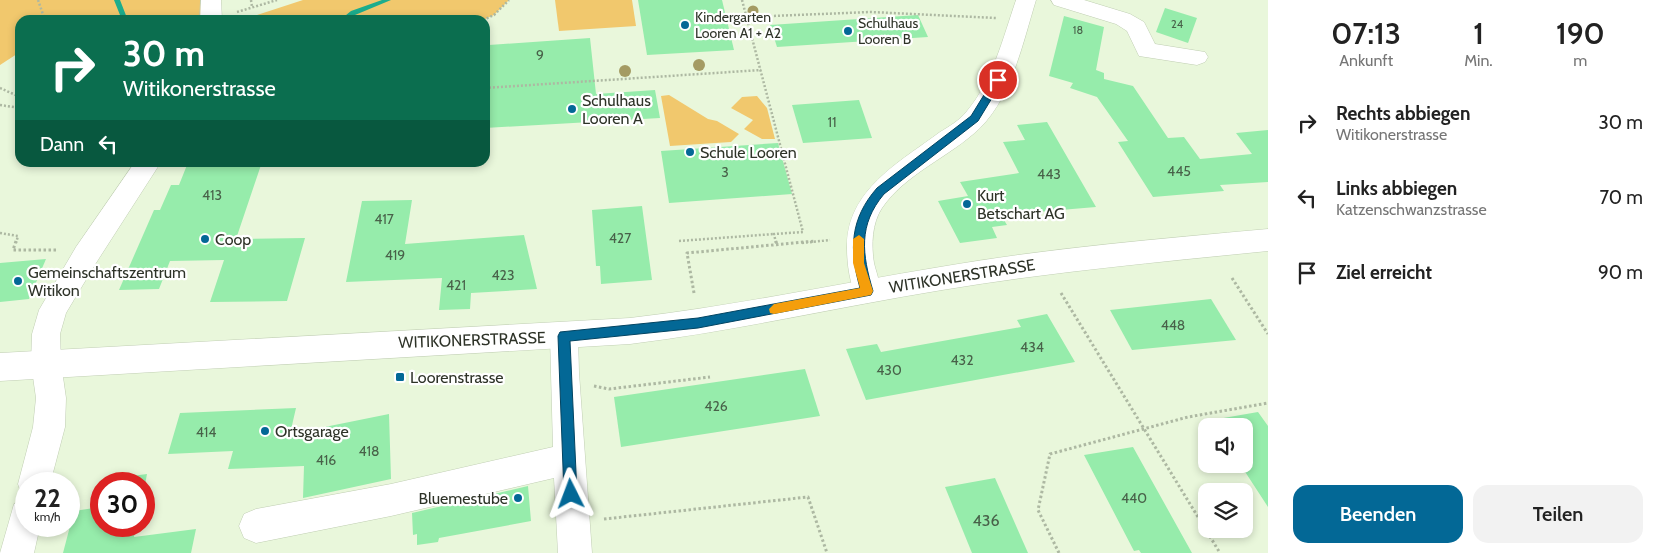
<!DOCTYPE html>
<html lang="de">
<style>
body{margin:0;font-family:Cabin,sans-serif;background:#f2f2f2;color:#222;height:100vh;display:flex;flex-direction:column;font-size:19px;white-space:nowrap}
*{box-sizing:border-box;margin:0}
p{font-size:16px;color:#767676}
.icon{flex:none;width:28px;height:28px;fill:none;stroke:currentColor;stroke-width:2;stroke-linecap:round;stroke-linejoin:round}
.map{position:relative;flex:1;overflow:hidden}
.panel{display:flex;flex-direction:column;background:#fff;width:400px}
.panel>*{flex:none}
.top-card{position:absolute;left:15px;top:15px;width:475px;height:152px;border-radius:15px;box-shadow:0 2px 8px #0003;background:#0b6e4f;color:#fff;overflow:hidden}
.buttons{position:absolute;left:1198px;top:418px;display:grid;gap:10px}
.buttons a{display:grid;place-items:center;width:55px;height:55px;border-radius:10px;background:#fff;box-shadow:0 2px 8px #0003;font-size:25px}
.speed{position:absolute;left:15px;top:472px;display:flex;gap:10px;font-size:25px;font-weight:700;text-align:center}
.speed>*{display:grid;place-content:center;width:65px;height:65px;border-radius:50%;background:#fff;box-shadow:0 2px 8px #0003;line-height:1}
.speed small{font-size:12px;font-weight:400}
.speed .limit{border:8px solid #d22;background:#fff;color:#111}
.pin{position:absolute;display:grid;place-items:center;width:42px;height:42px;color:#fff;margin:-21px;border:2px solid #fff;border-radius:50%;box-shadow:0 1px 5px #0007}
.me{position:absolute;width:55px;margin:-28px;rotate:357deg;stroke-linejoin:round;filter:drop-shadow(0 0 4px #0008)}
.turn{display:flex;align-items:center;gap:18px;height:105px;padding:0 25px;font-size:22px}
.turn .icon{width:65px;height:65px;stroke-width:2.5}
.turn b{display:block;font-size:35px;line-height:42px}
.then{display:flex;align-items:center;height:48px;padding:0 25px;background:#0003;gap:10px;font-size:19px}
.eta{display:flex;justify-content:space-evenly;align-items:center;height:85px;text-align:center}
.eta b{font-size:30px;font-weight:600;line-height:35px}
.cta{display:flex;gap:10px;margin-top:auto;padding:10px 25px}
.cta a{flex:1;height:58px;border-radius:15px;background:#036896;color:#fff;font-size:20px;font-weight:600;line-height:58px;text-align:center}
.cta a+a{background:#f2f2f2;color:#222}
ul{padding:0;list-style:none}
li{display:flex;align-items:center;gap:15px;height:75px;padding:0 25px}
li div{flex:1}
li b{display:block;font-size:19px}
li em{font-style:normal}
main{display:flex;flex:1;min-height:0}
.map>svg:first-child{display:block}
.green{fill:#f1c86d}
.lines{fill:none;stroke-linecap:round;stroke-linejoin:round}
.stream{fill:#1cad8d;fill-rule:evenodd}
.building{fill:#96ecab}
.minor-casing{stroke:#c0ceb3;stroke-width:1}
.major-casing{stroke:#c0ceb3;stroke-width:1}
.path-far1{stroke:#adb8a2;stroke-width:2.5;stroke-dasharray:2 2;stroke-linecap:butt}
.path{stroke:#adb8a2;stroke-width:3;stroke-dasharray:2.5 2.5;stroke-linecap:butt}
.minor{fill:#fff;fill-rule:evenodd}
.major{fill:#fff;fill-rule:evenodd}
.tree{fill:#a49b63}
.route{fill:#036896;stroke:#024462}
.slow{fill:#f59e0b}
.poi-dot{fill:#036896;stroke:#fff;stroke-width:2}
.labels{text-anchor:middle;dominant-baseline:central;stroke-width:4.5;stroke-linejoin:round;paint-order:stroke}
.far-number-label{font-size:11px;fill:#486149}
.far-poi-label{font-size:14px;fill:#2e3328;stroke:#fff;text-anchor:start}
.number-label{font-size:14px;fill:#486149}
.poi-label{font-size:16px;fill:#2e3328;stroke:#fff;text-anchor:start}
.street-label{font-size:16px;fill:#2e3328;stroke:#fff}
.near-number-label{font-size:16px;fill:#486149}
</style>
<main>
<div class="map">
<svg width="1268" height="553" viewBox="0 0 1268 553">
<rect width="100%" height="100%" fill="#e9f7db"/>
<g class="green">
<polygon points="0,0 211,0 211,20 20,20 20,52 0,65"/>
<polygon points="303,0 509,0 494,15 483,20 242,20"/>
<polygon points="555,0 632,0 636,26 559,31"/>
<polygon points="669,95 708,119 717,121 739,134 731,142 670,146 661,96"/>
<polygon points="757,96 767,108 775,139 762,139 744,129 753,120 731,108 742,97"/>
</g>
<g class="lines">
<g class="stream">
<polygon points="114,0 120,0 127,18 131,20 122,20"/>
<polygon points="382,0 391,0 355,15 348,20 340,20 351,11"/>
</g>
</g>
<g class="building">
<polygon points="638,0 722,0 734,50 647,55"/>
<polygon points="1165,8 1197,18 1188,43 1156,32"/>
<polygon points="918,15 928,37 777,47 770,25"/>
<polygon points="1064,16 1104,27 1096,70 1104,73 1104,79 1133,86 1168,138 1184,137 1200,159 1252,154 1236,133 1268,130 1268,182 1220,185 1224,191 1153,197 1118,142 1128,141 1097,97 1070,88 1073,83 1049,76"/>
<polygon points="590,38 596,94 655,90 660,118 485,128 489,45"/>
<polygon points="859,100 872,138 803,143 792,105"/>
<polygon points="1047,122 1096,207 1001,215 1007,225 992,227 997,238 960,243 938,201 968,196 960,182 1019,173 1003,142 1025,140 1017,125"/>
<polygon points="778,143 792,194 669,203 661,151"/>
<polygon points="226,162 262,162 236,239 305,238 287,301 210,302 224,260 170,261 159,289 119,290 154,210 160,210 171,185 179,185 187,165"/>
<polygon points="412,200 405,244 524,235 537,289 471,293 470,309 439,310 442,278 346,282 362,201"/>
<polygon points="642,206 652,280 601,284 600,266 596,266 592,210"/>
<polygon points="46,259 29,299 0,302 0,263"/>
<polygon points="1211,299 1236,340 1132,350 1110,310"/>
<polygon points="1047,314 1075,362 866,400 846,349 877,344 881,352 1021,327 1017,320"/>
<polygon points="805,369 820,416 621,447 614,397"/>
<polygon points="296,408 290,434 389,414 391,479 303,498 304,466 228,469 233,451 168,454 180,413"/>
<polygon points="1258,412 1268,426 1268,507 1240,464 1244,464 1244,426 1216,426 1212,420"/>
<polygon points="1133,447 1192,553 1141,553 1139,550 1134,551 1084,455"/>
<polygon points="147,474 144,490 144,484 101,484 101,526 136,526 134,537 196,529 191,553 63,553 74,511 94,508 101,480"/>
<polygon points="995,478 1028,553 972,553 945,487"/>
<polygon points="528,486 531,521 439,538 438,542 417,545 417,534 413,535 412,513"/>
</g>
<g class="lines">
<defs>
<g id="minor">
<polygon points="201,0 221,0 222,20 200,20"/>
<path d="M1016,0h20c-13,42 -24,96 -56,128 -30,29 -74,45 -98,80 -10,15 -11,37 -8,55 3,13 9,24 3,36l-10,4 -10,-4c-7,-15 -10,-34 -10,-51 -1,-58 53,-86 93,-116 10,-6 20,-12 27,-21 26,-31 36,-73 49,-111z"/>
<polygon points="1051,0 1084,0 1130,14 1144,22 1155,44 1205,52 1208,57 1205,62 1197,65 1139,56 1127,31 1116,24 1054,5"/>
<polygon points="135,162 161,162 96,263 66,313 60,334 61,363 66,398 65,427 50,484 26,484 26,497 22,496 18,484 33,427 36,398 31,363 32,334 39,310 76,247"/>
<polygon points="564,323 574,327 578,336 579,373 592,553 558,553 554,478 391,516 256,543 244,538 239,526 244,514 256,509 391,484 553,447 550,336 554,327"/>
<polygon points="26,499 26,526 40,526 34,553 0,553 14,504"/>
</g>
<path id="major" d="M1268,229v22c-109,11 -218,21 -326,39 -104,17 -207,41 -312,54l-630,37v-28l630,-35c104,-12 207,-34 310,-51 109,-19 219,-28 328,-38z"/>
</defs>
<use href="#minor" class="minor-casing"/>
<use href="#major" class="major-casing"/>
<g class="path-far1">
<polyline points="38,0 45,20"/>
<polyline points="251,0 252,7"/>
<polyline points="742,0 803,232 774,234 776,243"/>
<polyline points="237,12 277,0"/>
<polyline points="746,17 871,12 996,18"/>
<polyline points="483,20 494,15 509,0"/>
<polyline points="0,88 20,97"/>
<polyline points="485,88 761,70"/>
<polyline points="0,105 20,108"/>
<polyline points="0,233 18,236 16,243"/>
<polyline points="679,241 774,234"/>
<polyline points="802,243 830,240"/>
</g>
<g class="path">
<polyline points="16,241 13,250 57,250"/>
<polyline points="776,241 777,246"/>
<polyline points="1232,278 1268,334"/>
<polyline points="694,293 687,253 815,241"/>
<polyline points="1061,293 1220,553"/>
<polyline points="594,386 609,389 710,377"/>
<polyline points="604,519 808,497 827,553"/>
<polyline points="1059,553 1038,510 1050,454 1188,417 1268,403"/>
</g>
<use href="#minor" class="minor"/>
<use href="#major" class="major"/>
</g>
<g class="tree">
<circle cx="753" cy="11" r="5.5"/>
<circle cx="699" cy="65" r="6"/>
<circle cx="625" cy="71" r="6"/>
</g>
<path class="route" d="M998,76l5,4 -25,41 -94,73c-26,31 -22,60 -11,97l-2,4 -173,33 -128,13 7,153 -2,5 -4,2 -5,-2 -2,-5 -6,-158 2,-4 138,-14 162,-30c-11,-39 -10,-69 17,-100l94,-72 24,-39z"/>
<polygon class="slow" points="859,235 864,239 864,263 873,291 871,295 774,314 770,313 769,309 774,304 860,288 853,263 853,239"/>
<g class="poi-dot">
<circle cx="685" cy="25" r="5"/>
<circle cx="848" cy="31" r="5"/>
<circle cx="572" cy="109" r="5"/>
<circle cx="690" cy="152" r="5"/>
<circle cx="967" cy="204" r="5"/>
<circle cx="205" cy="239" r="5"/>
<circle cx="18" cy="281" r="5"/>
<rect x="395" y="372" width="10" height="10" rx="2.5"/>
<circle cx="265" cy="431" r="5"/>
<circle cx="518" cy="498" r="5"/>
</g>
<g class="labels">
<g class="far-number-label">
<text x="1177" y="24">24</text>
<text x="1078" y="30">18</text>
</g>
<g class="far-poi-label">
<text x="695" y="17">Kindergarten<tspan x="695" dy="16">Looren A1 + A2</tspan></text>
<text x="858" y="23">Schulhaus<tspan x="858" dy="16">Looren B</tspan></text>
</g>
<g class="number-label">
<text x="540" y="55">9</text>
<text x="832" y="122">11</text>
<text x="1179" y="171">445</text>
<text x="725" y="172">3</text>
<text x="1049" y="174">443</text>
<text x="212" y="195">413</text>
<text x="384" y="219">417</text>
<text x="620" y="238">427</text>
<text x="395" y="255">419</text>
<text x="503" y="275">423</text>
<text x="456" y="285">421</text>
<text x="1173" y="325">448</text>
<text x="1032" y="347">434</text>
<text x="962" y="360">432</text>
<text x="889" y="370">430</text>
<text x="716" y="406">426</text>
<text x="206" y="432">414</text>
<text x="369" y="451">418</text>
<text x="326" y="460">416</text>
<text x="1134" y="498">440</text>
</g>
<g class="poi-label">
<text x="582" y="100">Schulhaus<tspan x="582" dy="18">Looren A</tspan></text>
<text x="700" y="152">Schule Looren</text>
<text x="977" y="195">Kurt<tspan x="977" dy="18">Betschart AG</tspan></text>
<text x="215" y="239">Coop</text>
<text x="28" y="272">Gemeinschaftszentrum<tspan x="28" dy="18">Witikon</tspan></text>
<text x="410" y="377">Loorenstrasse</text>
<text x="275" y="431">Ortsgarage</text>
<text x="508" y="498" text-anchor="end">Bluemestube</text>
</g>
<g class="street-label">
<text transform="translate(962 276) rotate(-9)">WITIKONERSTRASSE</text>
<text transform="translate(472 340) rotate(-2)">WITIKONERSTRASSE</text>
</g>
<g class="near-number-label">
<text x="986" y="520">436</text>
</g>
</g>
</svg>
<div class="buttons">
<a><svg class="icon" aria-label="sound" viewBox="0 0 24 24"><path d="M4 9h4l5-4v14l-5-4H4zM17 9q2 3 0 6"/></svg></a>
<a><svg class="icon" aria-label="layers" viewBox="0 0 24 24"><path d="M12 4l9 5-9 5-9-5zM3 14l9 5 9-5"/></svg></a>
</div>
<div class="speed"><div>22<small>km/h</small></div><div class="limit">30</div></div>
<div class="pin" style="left:998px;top:80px;background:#d93025"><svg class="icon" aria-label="arrive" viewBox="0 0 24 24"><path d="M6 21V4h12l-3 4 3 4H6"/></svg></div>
<svg class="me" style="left:571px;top:494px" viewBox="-20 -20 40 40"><path d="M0-17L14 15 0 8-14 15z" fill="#036896" stroke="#fff" stroke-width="4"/></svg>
<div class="top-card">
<div class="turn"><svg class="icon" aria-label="right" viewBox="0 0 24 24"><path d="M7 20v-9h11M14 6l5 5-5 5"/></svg><div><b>30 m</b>Witikonerstrasse</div></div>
<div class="then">Dann<svg class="icon" aria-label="left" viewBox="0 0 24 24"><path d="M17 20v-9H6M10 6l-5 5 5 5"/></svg></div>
</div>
</div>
<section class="panel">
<div class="eta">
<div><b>07:13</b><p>Ankunft</p></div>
<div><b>1</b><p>Min.</p></div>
<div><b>190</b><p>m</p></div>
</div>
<ul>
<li><svg class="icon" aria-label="right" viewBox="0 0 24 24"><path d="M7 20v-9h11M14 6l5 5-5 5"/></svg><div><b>Rechts abbiegen</b><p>Witikonerstrasse</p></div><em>30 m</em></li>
<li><svg class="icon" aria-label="left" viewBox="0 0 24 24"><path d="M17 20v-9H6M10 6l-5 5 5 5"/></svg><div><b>Links abbiegen</b><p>Katzenschwanzstrasse</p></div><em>70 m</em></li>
<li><svg class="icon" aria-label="arrive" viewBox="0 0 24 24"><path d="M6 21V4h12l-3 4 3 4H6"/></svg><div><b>Ziel erreicht</b></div><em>90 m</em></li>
</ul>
<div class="cta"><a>Beenden</a><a>Teilen</a></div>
</section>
</main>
